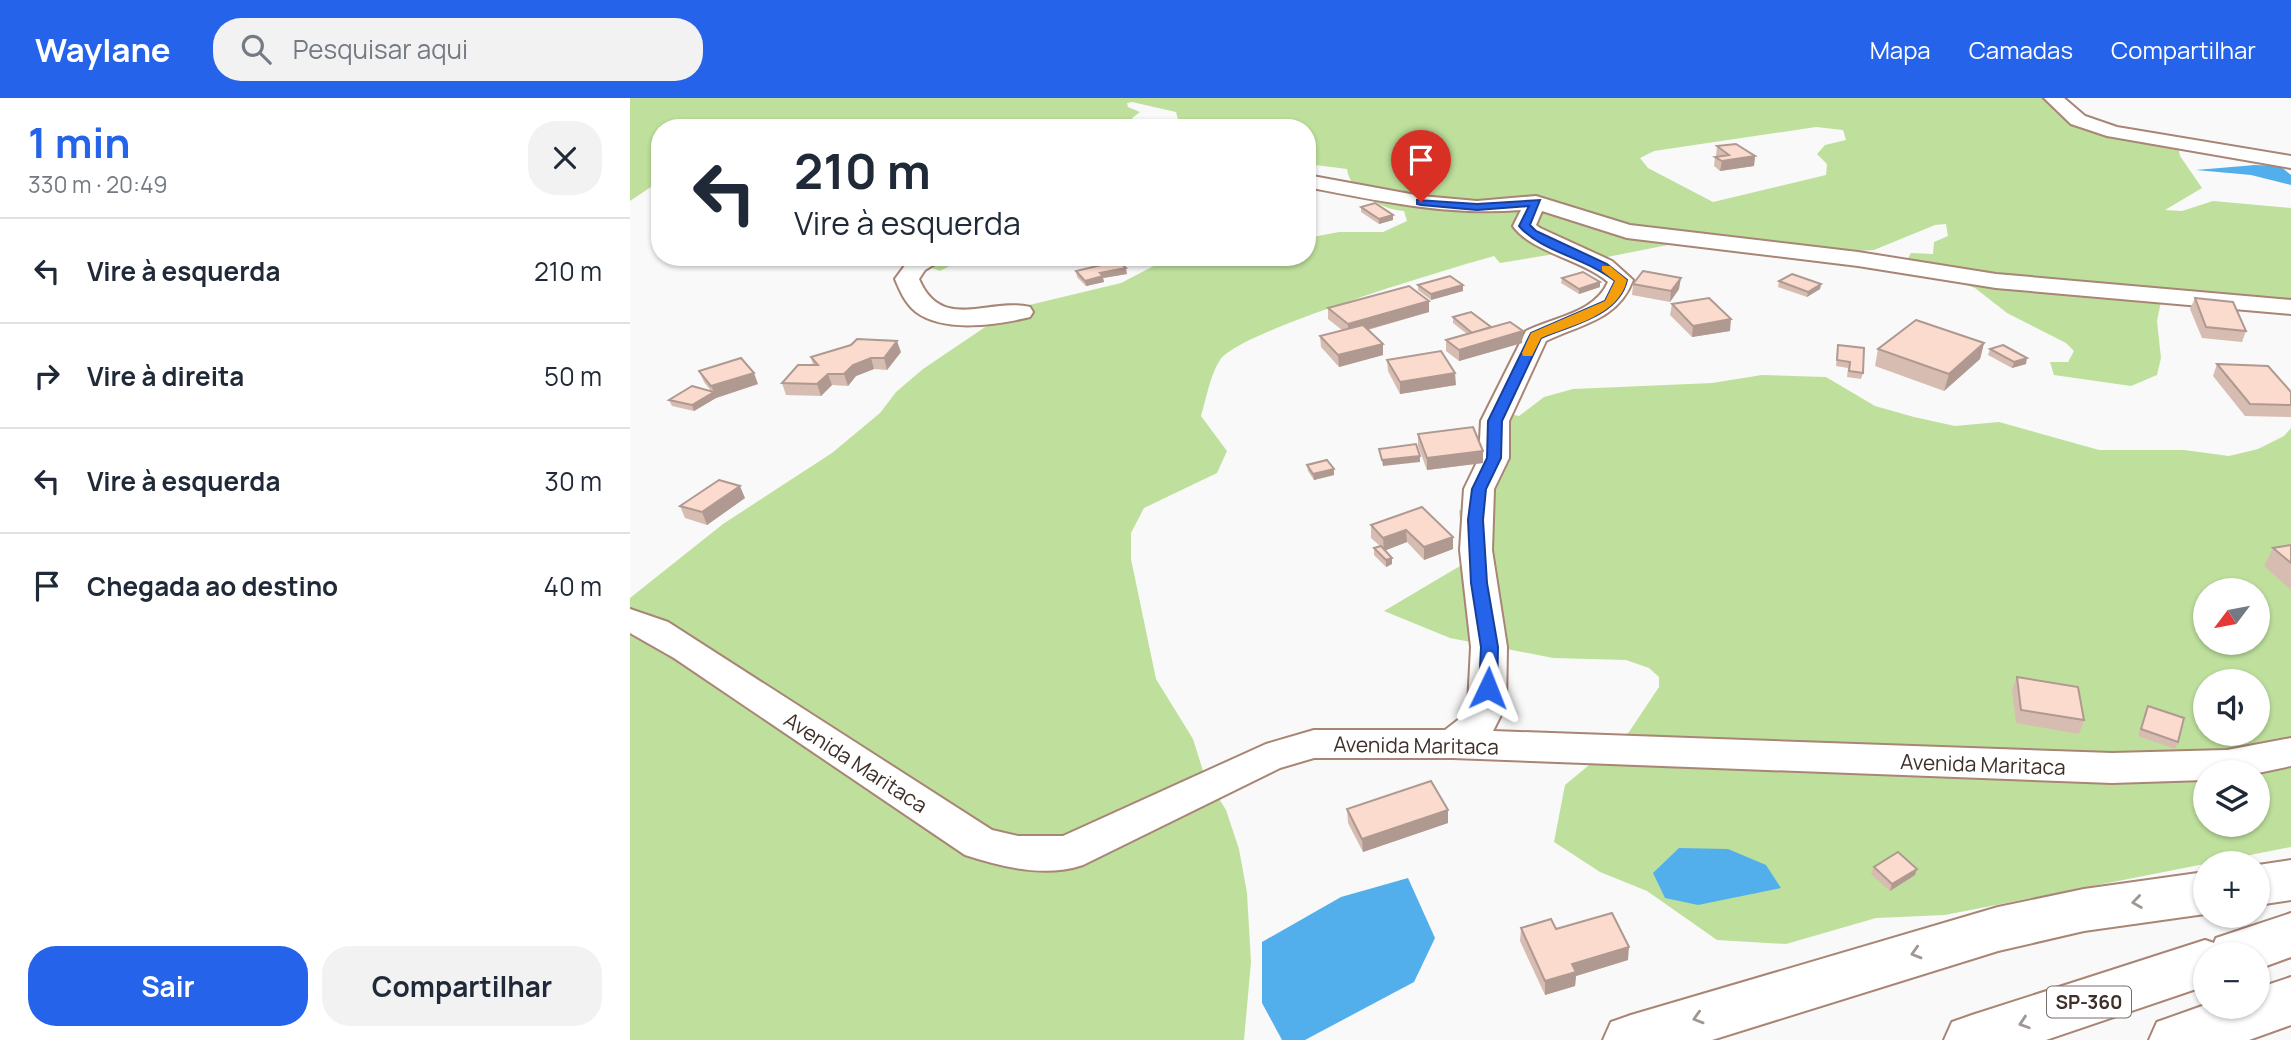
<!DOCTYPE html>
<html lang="pt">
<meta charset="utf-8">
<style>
body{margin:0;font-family:Manrope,sans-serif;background:#f2f2f3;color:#1f2937;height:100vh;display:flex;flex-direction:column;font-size:26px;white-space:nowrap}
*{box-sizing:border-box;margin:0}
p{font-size:23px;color:#747a83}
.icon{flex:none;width:38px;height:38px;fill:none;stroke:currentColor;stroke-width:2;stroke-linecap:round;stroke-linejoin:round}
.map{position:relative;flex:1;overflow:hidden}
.side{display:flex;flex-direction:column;background:#fff;width:630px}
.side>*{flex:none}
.guide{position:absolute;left:21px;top:21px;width:665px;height:147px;border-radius:28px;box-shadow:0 2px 5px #0004;background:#fff;color:#1f2937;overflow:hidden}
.needle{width:46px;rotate:238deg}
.fabs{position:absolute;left:1563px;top:480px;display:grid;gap:14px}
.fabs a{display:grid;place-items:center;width:77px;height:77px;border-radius:50%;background:#fff;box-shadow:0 2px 5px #0004;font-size:35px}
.pin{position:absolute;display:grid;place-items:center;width:60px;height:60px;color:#fff;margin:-72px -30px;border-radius:50% 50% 50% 0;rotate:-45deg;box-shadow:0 0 7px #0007}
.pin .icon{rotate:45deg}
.me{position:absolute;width:77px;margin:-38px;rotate:2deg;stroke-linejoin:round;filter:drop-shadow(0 0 5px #0008)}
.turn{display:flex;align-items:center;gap:24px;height:147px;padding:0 28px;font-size:32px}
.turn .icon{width:91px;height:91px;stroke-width:2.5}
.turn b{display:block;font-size:49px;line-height:60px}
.round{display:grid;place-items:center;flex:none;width:74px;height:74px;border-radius:28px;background:#f2f2f3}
.head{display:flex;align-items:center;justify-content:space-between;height:119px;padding:0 28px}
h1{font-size:42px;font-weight:700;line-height:52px;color:#2563eb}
.cta{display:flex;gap:14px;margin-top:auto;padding:14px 28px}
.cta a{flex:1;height:80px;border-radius:28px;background:#2563eb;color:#fff;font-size:28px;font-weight:700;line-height:80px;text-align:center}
.cta a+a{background:#f2f2f3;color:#1f2937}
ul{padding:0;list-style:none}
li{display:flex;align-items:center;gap:21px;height:105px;padding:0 28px;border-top:2px solid #e0e1e3}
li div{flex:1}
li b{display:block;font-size:26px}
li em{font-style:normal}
header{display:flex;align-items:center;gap:42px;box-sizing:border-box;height:98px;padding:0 35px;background:#2563eb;color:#fff}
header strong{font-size:33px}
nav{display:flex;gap:38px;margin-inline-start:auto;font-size:24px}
.search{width:490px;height:63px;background:#f2f2f3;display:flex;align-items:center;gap:18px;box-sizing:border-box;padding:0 24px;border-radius:28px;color:#747a83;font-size:26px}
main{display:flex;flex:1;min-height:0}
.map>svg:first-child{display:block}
.green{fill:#bee09c;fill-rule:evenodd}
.water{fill:#53afeb}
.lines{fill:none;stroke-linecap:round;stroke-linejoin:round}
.minor-casing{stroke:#a88575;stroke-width:4}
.highway-casing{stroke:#a88575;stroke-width:4}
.minor{fill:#fff;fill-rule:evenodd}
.highway{fill:#fff;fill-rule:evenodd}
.wall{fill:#d7bcb1}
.shaded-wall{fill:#af9990}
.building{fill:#fadbce;stroke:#af9990;stroke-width:2}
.oneway{stroke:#9e9794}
.route{fill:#2563eb;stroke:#184099;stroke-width:2}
.slow{fill:#f59e0b}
.labels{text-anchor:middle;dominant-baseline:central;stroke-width:5;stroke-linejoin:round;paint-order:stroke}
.shield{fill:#fff;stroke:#786d69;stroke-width:2}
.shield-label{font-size:19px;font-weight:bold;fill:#3e2f29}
.street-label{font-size:21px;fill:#3e2f29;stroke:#fff}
</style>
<header>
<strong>Waylane</strong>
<div class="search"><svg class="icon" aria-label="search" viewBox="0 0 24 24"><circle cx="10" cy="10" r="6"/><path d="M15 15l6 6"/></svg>Pesquisar aqui</div>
<nav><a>Mapa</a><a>Camadas</a><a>Compartilhar</a></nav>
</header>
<main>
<section class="side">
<div class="head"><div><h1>1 min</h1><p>330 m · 20:49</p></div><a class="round"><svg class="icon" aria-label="close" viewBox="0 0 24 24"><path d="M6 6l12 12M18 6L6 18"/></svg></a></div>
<ul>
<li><svg class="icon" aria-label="left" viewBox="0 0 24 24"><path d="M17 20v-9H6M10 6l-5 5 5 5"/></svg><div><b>Vire à esquerda</b></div><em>210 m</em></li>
<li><svg class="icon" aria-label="right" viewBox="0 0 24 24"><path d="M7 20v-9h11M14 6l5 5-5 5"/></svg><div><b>Vire à direita</b></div><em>50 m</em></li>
<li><svg class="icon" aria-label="left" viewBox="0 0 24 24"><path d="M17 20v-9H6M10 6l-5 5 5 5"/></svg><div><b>Vire à esquerda</b></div><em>30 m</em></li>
<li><svg class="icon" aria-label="arrive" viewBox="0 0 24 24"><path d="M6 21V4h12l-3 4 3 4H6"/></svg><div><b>Chegada ao destino</b></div><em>40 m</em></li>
</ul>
<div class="cta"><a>Sair</a><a>Compartilhar</a></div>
</section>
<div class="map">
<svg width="1661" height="942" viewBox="0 0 1661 942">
<rect width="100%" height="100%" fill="#f9f9f9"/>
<g class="green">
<path d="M0,0h1430c16,30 87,40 118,49l2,9 22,32 -37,22 17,1 31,-10 78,7v105c-43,-13 -82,-24 -128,-21l-6,29 4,37 -4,17 -26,11 -77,-11 -4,-13h18l6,-11 -8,-8 -59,-30 -32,-25 -53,-19 -15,-9 4,-7 22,1 1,-12 14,-6 -2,-12 -11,1 -61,25 -44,3 -152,-10 -76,15 -41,-5 -61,10 -6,-7c-43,12 -255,75 -274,104 -10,15 -14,40 -19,56l26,35 -10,22 -73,35 -13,25v26l25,120 37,60 11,35 22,36 13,39 8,44 4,69 -7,78h-614v-442l93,-74 109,-71 48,-40 16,-21 27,-23 74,-50 28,-13 96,-23 50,-26h136v-19l32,-6h44l24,-11 -3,-10c-22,-1 -55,-20 -57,-42l-40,-5v-36h-114l-14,-5 -3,-11 -44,-10 -5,1 1,4 12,5 -8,6 5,5 -54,5h-423v53l-30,20zM1186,29l27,3 3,10 -21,5 -8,9 10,10 -1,11 -113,27 -65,-34 -8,-10 14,-7z"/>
<polygon points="246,159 337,159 310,173 294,167 258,165"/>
<path d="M1132,277l64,2 49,29 39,11 41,9 44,-4 100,28h85l45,6 29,-7 26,-13 7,-8v419l-346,68 -69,3 -90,26 -69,-4 -70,-49 -47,-19 -46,-30 11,-57 64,-53 30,-45v-10l-10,-9 -23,-8 -73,-2 -103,-20 -66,-27 81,-48 -6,-52 50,-48 -9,-51 19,4 25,-19 29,-8 139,-6zM1575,492h53v52h-53zM1575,583h53v52h-53zM1575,674h53v52h-53z"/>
</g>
<g class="water">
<polygon points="1625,67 1650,68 1661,77 1661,87 1621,77 1566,72"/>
<polygon points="1049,750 1098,751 1136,767 1151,790 1068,807 1035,800 1023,775"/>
<polygon points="778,780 805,840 784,884 675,942 652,942 632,905 632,844 711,799"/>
</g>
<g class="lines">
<defs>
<g id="minor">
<polygon points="1414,0 1434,0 1455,18 1487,29 1661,58 1661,70 1477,38 1441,26"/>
<path d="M677,77l114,21 56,5 59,-5 94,29 228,27 138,22 295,26v14l-295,-26 -138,-22 -231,-28 -85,-27 -6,14 4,3 72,33 21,19c-15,40 -52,44 -87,61l-37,80v37l-15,31 -2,61 15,97 -1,58 -13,26 619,22 115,-3 64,-12v28l-33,7 -53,-1v8l-93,3 -659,-25h-139l-34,10 -197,97c-39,13 -80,2 -118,-10l-291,-197 -44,-25v-24l38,13 324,208 26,6h45l203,-92 48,-14h131l18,-14 5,-11 3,-58 -11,-97 4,-61 15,-31 2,-37 45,-90c28,-14 69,-18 82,-49 -25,-22 -77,-30 -95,-56l8,-16c-73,6 -142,-9 -214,-23z"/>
<path d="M285,159h31l-21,13 -6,9c23,54 70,18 111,28l3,5 -3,5c-33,8 -86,16 -114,-5 -11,-9 -16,-21 -21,-33l14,-19z"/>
</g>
<g id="highway">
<polygon points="1661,762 1661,802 1628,807 1628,767"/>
<polygon points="1575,774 1575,816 1454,833 1368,853 1082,942 973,942 981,924 1001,917 1368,809 1454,791"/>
<polygon points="1661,815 1661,859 1628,871 1628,856 1575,856 1575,888 1416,942 1314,942 1322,924 1342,917 1575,842 1584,845 1586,840"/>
<polygon points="1661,879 1661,927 1619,942 1519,942 1527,924 1575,907 1628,908 1628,890"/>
</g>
</defs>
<use href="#minor" class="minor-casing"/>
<use href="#highway" class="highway-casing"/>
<use href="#minor" class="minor"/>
<use href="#highway" class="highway"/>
</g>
<g class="wall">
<polygon points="1087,48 1125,58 1124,68 1090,73 1084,68 1085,59 1086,58"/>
<polygon points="731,109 763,122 749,126 731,114"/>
<polygon points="446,173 497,176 473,180 474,184 456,188 447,179"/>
<polygon points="932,180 970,189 949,196 931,185"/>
<polygon points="1149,183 1191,186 1190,191 1177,199 1148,189"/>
<polygon points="1003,186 1049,191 1040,204 1002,197"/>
<polygon points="788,187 833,193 801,202 788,192"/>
<polygon points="1565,200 1616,233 1612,244 1572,240 1560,211"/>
<polygon points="1042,206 1100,233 1062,239 1040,217"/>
<polygon points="698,210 799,214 738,232 753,257 709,269 691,249 690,238 712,232 698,221"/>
<polygon points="823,219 861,229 892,245 829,263 816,253 816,242 837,236 823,225"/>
<polygon points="1354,245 1350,261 1314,293 1245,268 1248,251"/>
<polygon points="1208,247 1233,275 1231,281 1217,279 1218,270 1206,268"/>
<polygon points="1360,251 1396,266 1382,270 1358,257"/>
<polygon points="271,254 257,272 244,271 226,278 218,288 202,287 191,298 156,297 152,285 183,267 181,259"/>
<polygon points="757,262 826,287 770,296 758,273"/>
<polygon points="1587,266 1661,307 1661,319 1615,318 1583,278"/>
<polygon points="69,273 128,286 86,300 64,313 42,308 39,302 81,293 74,284"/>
<polygon points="788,336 853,353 853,365 797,372 788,348"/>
<polygon points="677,367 704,377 684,382 678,373"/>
<polygon points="115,400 77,427 55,420 50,408"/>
<polygon points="792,409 823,451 794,462 777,444 755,452 762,460 762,466 756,469 744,457 744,450 750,448 741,440 741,427"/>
<polygon points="1661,447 1661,492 1634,468 1643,450"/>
<polygon points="1387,579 1454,622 1449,636 1386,625 1382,592"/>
<polygon points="1518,608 1548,644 1545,651 1508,638 1515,614"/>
<polygon points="717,711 818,725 733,754 718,725"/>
<polygon points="1244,769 1287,771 1285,777 1260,793 1241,776"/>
<polygon points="891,830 926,831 998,862 946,878 945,888 915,897 890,843"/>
</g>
<g class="shaded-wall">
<polygon points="1125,58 1124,68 1090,73 1092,63"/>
<polygon points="763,117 763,122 749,126 749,121"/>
<polygon points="156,159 169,159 157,162"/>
<polygon points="496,170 497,176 473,180 474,184 456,188 455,183 470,175"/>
<polygon points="1051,180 1049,191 1040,204 1041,193"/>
<polygon points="970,184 970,189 949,196 949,191"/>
<polygon points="1191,186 1190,191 1177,199 1178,194"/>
<polygon points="833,187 833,193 801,202 801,196"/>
<polygon points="799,203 799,214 718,237 718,226"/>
<polygon points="1101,221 1100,233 1062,239 1063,228"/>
<polygon points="893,233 892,245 829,263 829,252"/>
<polygon points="267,243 271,254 257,272 254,260"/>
<polygon points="1354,245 1350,261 1314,293 1319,276"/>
<polygon points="753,246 753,257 709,269 708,257"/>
<polygon points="241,260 244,271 226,278 218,288 214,276 223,267"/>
<polygon points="1397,260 1396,266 1382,270 1384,264"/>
<polygon points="124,275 128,286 86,300 64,313 62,307 84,294 81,288"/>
<polygon points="825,275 826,287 770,296 770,284"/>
<polygon points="198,276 202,287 191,298 187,286"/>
<polygon points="853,353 853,365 797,372 797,360"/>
<polygon points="790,358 790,364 753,368 752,362"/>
<polygon points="704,371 704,377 684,382 683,376"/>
<polygon points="110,388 115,400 77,427 72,414"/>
<polygon points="776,432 777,444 754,453 753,440"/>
<polygon points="823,439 823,451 794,462 794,449"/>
<polygon points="762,460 762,466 756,469 756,462"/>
<polygon points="818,712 818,725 733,754 732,741"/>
<polygon points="1287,771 1285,777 1260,793 1262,786"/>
<polygon points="999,849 998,862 946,878 945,888 915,897 915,883 942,866"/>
</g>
<g class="building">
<polygon points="1106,46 1125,58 1092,63 1085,59 1099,57 1087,48"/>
<polygon points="745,105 763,117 749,121 731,109"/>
<polygon points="488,163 496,170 470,175 473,178 455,183 446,173"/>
<polygon points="1013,173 1051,180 1041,193 1003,186"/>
<polygon points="953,174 970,184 949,191 932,180"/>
<polygon points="1162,176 1191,186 1178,194 1149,183"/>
<polygon points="820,178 833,187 801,196 788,187"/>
<polygon points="779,188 799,203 718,226 698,210"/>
<polygon points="1079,200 1101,221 1063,228 1042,206"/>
<polygon points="1565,200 1603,204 1616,233 1576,229"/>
<polygon points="841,214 861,229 842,235 823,219"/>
<polygon points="1286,222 1354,245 1319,276 1248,251"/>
<polygon points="880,224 893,233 829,252 816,242"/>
<polygon points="733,227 753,246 708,257 690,238"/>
<polygon points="227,241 267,243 254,260 241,260 223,267 214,276 198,276 187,286 152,285 168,267 188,267 181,259 221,247"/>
<polygon points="1208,247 1234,250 1233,275 1219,273 1220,264 1207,262"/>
<polygon points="1373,247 1397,260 1384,264 1360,251"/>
<polygon points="811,253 825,275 770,284 757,262"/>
<polygon points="111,260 124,275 81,288 69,273"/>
<polygon points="1587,266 1638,268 1661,294 1661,307 1620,306"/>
<polygon points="62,288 84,294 62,307 39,302"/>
<polygon points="843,329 853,353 797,360 788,336"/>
<polygon points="786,346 790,358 752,362 749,351"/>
<polygon points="697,362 704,371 683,376 677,367"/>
<polygon points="89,382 110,388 72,414 50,408"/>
<polygon points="792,409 823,439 794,449 776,432 753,440 741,427"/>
<polygon points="1661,447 1661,465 1643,450"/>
<polygon points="751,448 762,460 756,462 744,450"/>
<polygon points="1387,579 1448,589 1454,622 1391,612"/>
<polygon points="1518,608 1554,620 1548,644 1511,631"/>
<polygon points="801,683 818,712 732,741 717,711"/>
<polygon points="1268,754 1287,771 1262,786 1244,769"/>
<polygon points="982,815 999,849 942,866 946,874 915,883 891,830 921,821 926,831"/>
</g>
<defs><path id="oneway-chevron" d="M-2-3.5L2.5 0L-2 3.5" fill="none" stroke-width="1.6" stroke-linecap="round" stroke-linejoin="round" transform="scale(1.75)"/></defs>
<g class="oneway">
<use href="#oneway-chevron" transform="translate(1507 804) rotate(172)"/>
<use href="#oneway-chevron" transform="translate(1286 855) rotate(164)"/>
<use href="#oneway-chevron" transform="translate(1068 920) rotate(163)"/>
<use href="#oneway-chevron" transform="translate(1394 925) rotate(162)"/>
</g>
<path class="route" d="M787,102l60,4 63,-4 -10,25 6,6 71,33 20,16c-8,36 -56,45 -86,58l-39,83 -1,37 -15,31 -3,31 4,63 11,64 -1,41 -9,6 -9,-6 2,-41 -10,-64 -3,-63 4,-31 15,-31 1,-37 43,-88 74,-32 10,-20c-27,-22 -75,-30 -96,-55l10,-20 -52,4 -56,-5 -4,-1z"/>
<path class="slow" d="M972,168h8l17,14c-8,36 -56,45 -86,58l-9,18h-9l-1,-3 9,-20 74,-32 10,-20 -13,-10z"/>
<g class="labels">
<rect class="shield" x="1417" y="888.5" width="84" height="31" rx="5"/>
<g class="shield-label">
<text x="1459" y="904">SP-360</text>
</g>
<g class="street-label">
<text transform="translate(786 647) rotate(1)">Avenida Maritaca</text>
<text transform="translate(226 664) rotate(33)">Avenida Maritaca</text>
<text transform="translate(1353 666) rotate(2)">Avenida Maritaca</text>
</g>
</g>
</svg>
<div class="fabs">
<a><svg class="needle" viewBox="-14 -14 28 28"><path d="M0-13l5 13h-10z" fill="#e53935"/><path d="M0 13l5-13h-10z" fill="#747a83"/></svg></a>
<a><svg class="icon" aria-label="sound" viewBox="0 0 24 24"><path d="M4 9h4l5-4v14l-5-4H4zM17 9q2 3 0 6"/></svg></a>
<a><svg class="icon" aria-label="layers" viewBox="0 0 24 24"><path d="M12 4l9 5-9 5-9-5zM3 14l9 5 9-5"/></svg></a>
<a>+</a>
<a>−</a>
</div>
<div class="pin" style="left:791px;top:104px;background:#d93025"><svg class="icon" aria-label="arrive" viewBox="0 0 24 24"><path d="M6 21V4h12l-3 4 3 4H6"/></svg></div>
<svg class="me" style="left:858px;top:590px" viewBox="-20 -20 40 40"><path d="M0-17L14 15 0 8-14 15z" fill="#2563eb" stroke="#fff" stroke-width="4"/></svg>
<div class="guide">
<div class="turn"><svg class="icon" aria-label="left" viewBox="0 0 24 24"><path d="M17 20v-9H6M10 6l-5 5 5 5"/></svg><div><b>210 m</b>Vire à esquerda</div></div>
</div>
</div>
</main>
